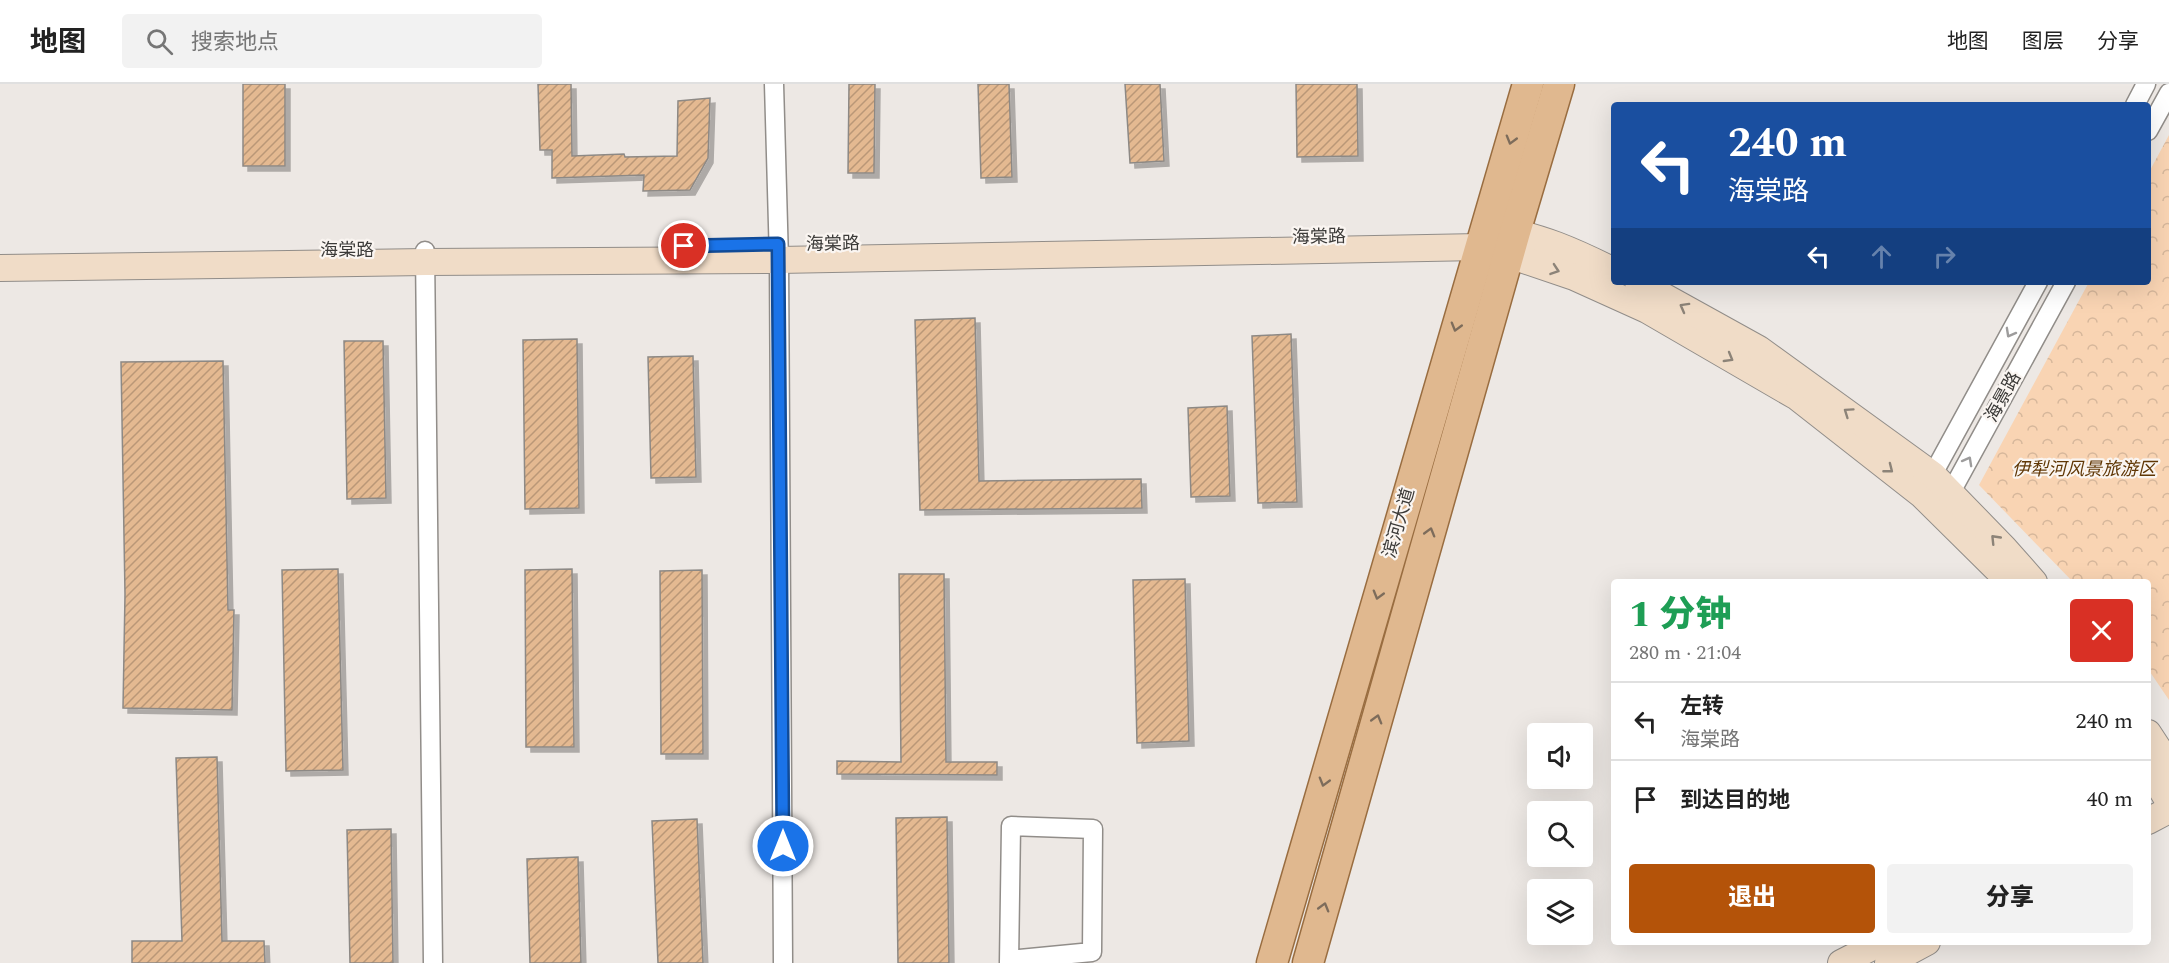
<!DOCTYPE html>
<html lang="zh">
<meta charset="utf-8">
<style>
body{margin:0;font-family:Spectral,"Noto Sans SC",serif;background:#f2f2f2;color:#222;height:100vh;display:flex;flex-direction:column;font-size:22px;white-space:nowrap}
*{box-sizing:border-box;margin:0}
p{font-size:20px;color:#767676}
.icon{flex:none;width:33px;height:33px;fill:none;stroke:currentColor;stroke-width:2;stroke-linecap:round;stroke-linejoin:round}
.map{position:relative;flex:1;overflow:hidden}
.drawer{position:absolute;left:1611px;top:495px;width:540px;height:366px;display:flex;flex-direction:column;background:#fff;border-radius:6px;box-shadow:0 6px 24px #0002}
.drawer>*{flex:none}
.top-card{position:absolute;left:1611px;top:18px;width:540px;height:183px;border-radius:6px;box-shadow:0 6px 24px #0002;background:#1a4fa0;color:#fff;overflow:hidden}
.controls{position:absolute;left:1527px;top:639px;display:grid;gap:12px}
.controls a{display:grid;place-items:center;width:66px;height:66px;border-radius:6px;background:#fff;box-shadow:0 6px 24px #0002;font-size:30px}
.pin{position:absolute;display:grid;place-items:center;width:51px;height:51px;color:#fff;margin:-26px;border:3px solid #fff;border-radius:50%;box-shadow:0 2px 6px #0007}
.me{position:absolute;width:66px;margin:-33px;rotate:0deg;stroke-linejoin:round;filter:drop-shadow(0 0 4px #0008)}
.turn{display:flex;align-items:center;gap:21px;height:126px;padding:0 18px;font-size:27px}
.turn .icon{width:78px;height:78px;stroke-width:2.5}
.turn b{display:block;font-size:42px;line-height:51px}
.lanes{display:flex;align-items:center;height:57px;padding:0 18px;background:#0003;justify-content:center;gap:30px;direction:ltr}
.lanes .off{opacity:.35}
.round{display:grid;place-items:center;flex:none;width:63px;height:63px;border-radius:6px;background:#f2f2f2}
.summary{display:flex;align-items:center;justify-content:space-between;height:102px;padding:0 18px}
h1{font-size:36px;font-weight:800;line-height:45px;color:#1e9e55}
.primary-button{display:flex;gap:12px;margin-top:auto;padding:12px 18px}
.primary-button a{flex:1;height:69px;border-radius:6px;background:#b45309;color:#fff;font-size:24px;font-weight:800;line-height:69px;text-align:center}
.primary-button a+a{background:#f2f2f2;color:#222}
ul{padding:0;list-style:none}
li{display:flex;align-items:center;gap:18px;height:78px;padding:0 18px;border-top:2px solid #e0e0e0}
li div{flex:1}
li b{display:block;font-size:22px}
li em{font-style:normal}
header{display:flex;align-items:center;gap:36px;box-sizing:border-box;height:84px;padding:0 30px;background:#fff;border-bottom:2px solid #e0e0e0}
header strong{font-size:28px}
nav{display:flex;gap:33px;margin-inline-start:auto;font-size:21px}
.search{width:420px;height:54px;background:#f2f2f2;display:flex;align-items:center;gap:15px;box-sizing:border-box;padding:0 21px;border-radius:6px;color:#767676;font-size:22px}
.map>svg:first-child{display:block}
.park{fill:url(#park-crowns)}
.building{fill:url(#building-hatch);stroke:#8d8985;stroke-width:1.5;filter:url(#shadow)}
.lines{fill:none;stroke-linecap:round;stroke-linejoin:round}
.street-casing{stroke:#918d89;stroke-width:21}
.secondary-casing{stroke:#918d89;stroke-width:28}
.primary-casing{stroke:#996d40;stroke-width:33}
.street{stroke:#fff;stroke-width:18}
.secondary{stroke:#f0dcc7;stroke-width:26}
.primary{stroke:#e0b88f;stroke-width:30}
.oneway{stroke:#7d6c5b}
.oneway2{stroke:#8c8378}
.oneway3{stroke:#9d9c9c}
.route-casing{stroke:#114b97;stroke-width:15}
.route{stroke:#1a73e8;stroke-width:10}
.labels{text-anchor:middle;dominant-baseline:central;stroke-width:4.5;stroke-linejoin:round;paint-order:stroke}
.street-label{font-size:18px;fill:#3b3a38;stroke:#faf5f1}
.park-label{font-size:18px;font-style:italic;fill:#603705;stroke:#faf5f1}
</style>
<header>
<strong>地图</strong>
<div class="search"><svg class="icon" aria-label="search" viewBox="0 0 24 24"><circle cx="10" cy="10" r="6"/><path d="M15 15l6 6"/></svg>搜索地点</div>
<nav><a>地图</a><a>图层</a><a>分享</a></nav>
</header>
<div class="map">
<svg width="2169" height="879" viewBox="0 0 2169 879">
<defs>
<pattern id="park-crowns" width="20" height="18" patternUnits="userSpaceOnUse" patternTransform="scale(1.5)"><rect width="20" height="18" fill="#f9d4b3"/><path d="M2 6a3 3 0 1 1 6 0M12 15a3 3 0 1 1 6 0" fill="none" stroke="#d6b79b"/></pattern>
<pattern id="building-hatch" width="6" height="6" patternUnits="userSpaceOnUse" patternTransform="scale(1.5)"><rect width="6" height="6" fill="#e4b991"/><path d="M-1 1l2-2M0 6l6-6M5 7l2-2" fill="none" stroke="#ba9777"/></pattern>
<filter id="shadow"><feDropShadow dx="5" dy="5" stdDeviation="0" flood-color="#0004"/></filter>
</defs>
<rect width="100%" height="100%" fill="#ede8e4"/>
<polygon class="park" points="2169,51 2169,616 2148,585 2148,498 2073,498 1979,401 2089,198 2148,198 2148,90"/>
<g class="building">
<rect x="243" y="0" width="42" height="82"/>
<polygon points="538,0 571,0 572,72 624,70 625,73 677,72 678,17 710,14 708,74 690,106 643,107 644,91 552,94 552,66 540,66"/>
<polygon points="849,0 875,0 874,89 848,89"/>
<polygon points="978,0 1009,0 1012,93 981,94"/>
<polygon points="1125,0 1160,0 1164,77 1130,79"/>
<polygon points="1296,0 1357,0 1358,72 1297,73"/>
<polygon points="975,234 979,397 1141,395 1142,424 920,426 915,236"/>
<polygon points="1291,250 1297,418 1258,419 1252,252"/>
<polygon points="577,255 579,424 525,425 523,256"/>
<polygon points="344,257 383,257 386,414 347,415"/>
<polygon points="693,272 696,393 651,394 648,273"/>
<polygon points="223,277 228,526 234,526 232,626 123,624 125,510 121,278"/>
<polygon points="1227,322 1230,412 1191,413 1188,324"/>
<polygon points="338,485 343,686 286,687 282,486"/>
<polygon points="572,485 574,663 526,663 525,486"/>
<polygon points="702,486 703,670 661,670 660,487"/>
<polygon points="899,490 944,490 946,678 997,678 997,691 837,690 837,677 901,678"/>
<polygon points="1185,495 1189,657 1137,659 1133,496"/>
<polygon points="217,673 222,857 264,857 265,879 132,879 132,857 182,857 176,674"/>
<polygon points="947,733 949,879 898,879 896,734"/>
<polygon points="697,735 703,879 658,879 652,737"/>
<polygon points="391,745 393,879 350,879 347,746"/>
<polygon points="578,773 581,879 530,879 527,775"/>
</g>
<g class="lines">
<defs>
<g id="street">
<polyline points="774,0 779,176 783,879"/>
<polyline points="2135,21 2146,0"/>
<polyline points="2148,47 2169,9"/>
<polyline points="425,167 433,879"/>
<polyline points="1928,399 2038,198"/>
<polyline points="1945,419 2066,198"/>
<polyline points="1009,879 1011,742 1093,745 1092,868 1009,876"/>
</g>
<g id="secondary">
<path d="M1497,146c40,4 81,23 117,41"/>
<polyline points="0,184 426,178 779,176 1479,163 1509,171 1574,193 1647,226 1797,313 1922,411 2010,498"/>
<polyline points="1638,198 1759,265 1933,391 2004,464 2034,498"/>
<polyline points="2148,649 2169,681"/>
<polyline points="2148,683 2169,718"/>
<polyline points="2148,737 2169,726"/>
<polyline points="1841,879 1882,858"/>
<polyline points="1888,879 1927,858"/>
</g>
<g id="primary">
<polyline points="1272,879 1528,0"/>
<polyline points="1308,879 1515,148 1559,0"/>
</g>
</defs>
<use href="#street" class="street-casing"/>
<use href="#secondary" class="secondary-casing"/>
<use href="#primary" class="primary-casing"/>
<use href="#street" class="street"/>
<use href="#secondary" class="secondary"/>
<use href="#primary" class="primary"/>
</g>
<defs><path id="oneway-chevron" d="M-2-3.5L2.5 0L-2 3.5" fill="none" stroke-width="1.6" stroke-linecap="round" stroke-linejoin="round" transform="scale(1.5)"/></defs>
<g class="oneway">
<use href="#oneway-chevron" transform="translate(1511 56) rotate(106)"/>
<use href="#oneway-chevron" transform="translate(1456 243) rotate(106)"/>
<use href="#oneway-chevron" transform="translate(1430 448) rotate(-74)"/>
<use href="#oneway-chevron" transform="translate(1378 511) rotate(106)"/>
<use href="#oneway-chevron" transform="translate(1377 635) rotate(-74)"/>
<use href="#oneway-chevron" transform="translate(1324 698) rotate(106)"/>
<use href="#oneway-chevron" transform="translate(1324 823) rotate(-74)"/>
</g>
<g class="oneway2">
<use href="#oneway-chevron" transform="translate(1555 186) rotate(19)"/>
<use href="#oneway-chevron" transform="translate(1684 223) rotate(-151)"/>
<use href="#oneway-chevron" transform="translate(1729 274) rotate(30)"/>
<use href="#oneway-chevron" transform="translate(1848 328) rotate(-145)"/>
<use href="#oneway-chevron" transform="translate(1889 385) rotate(38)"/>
<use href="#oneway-chevron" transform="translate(1995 455) rotate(-134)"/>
</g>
<g class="oneway3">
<use href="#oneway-chevron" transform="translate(2010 249) rotate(119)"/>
<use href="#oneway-chevron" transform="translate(1968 377) rotate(-61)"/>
</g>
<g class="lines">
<defs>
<polyline id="route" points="684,162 778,160 783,762"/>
</defs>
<use href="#route" class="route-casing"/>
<use href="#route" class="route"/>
</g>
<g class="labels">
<g class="street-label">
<text transform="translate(1319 153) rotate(-1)">海棠路</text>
<text transform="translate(833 160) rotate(-1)">海棠路</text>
<text x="347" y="166">海棠路</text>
<text transform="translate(2003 313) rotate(-61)">海景路</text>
<text transform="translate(1399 439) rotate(-74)">滨河大道</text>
</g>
<g class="park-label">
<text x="2084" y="385">伊犁河风景旅游区</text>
</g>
</g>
</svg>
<div class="controls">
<a><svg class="icon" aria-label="sound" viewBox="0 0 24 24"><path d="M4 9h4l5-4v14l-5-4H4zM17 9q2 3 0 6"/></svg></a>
<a><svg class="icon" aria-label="search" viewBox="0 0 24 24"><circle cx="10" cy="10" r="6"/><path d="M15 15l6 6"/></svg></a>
<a><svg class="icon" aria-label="layers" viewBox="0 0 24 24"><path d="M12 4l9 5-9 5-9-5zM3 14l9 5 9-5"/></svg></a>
</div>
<div class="pin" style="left:684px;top:162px;background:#d93025"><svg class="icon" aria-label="arrive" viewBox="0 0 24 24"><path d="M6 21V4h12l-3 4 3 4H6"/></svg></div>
<svg class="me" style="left:783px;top:762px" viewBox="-20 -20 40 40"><circle r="17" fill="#1a73e8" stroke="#fff" stroke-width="3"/><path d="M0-11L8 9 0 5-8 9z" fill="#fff"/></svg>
<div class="top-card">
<div class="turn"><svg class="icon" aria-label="left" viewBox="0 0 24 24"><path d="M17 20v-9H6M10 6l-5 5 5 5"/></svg><div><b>240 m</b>海棠路</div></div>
<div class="lanes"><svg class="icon" aria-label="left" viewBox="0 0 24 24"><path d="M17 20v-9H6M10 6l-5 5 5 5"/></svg><svg class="icon off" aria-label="ahead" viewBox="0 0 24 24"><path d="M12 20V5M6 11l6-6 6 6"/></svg><svg class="icon off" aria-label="right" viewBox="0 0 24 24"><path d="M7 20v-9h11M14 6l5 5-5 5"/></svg></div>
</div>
<section class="drawer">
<div class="summary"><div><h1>1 分钟</h1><p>280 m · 21:04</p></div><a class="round" style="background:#d93025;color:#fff"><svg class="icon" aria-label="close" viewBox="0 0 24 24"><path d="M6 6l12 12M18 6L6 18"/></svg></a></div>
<ul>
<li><svg class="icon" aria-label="left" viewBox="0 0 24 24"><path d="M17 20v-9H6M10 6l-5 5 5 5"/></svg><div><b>左转</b><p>海棠路</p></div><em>240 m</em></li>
<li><svg class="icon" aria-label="arrive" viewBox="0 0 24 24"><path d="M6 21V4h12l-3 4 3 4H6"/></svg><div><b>到达目的地</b></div><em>40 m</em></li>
</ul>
<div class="primary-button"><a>退出</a><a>分享</a></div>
</section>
</div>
